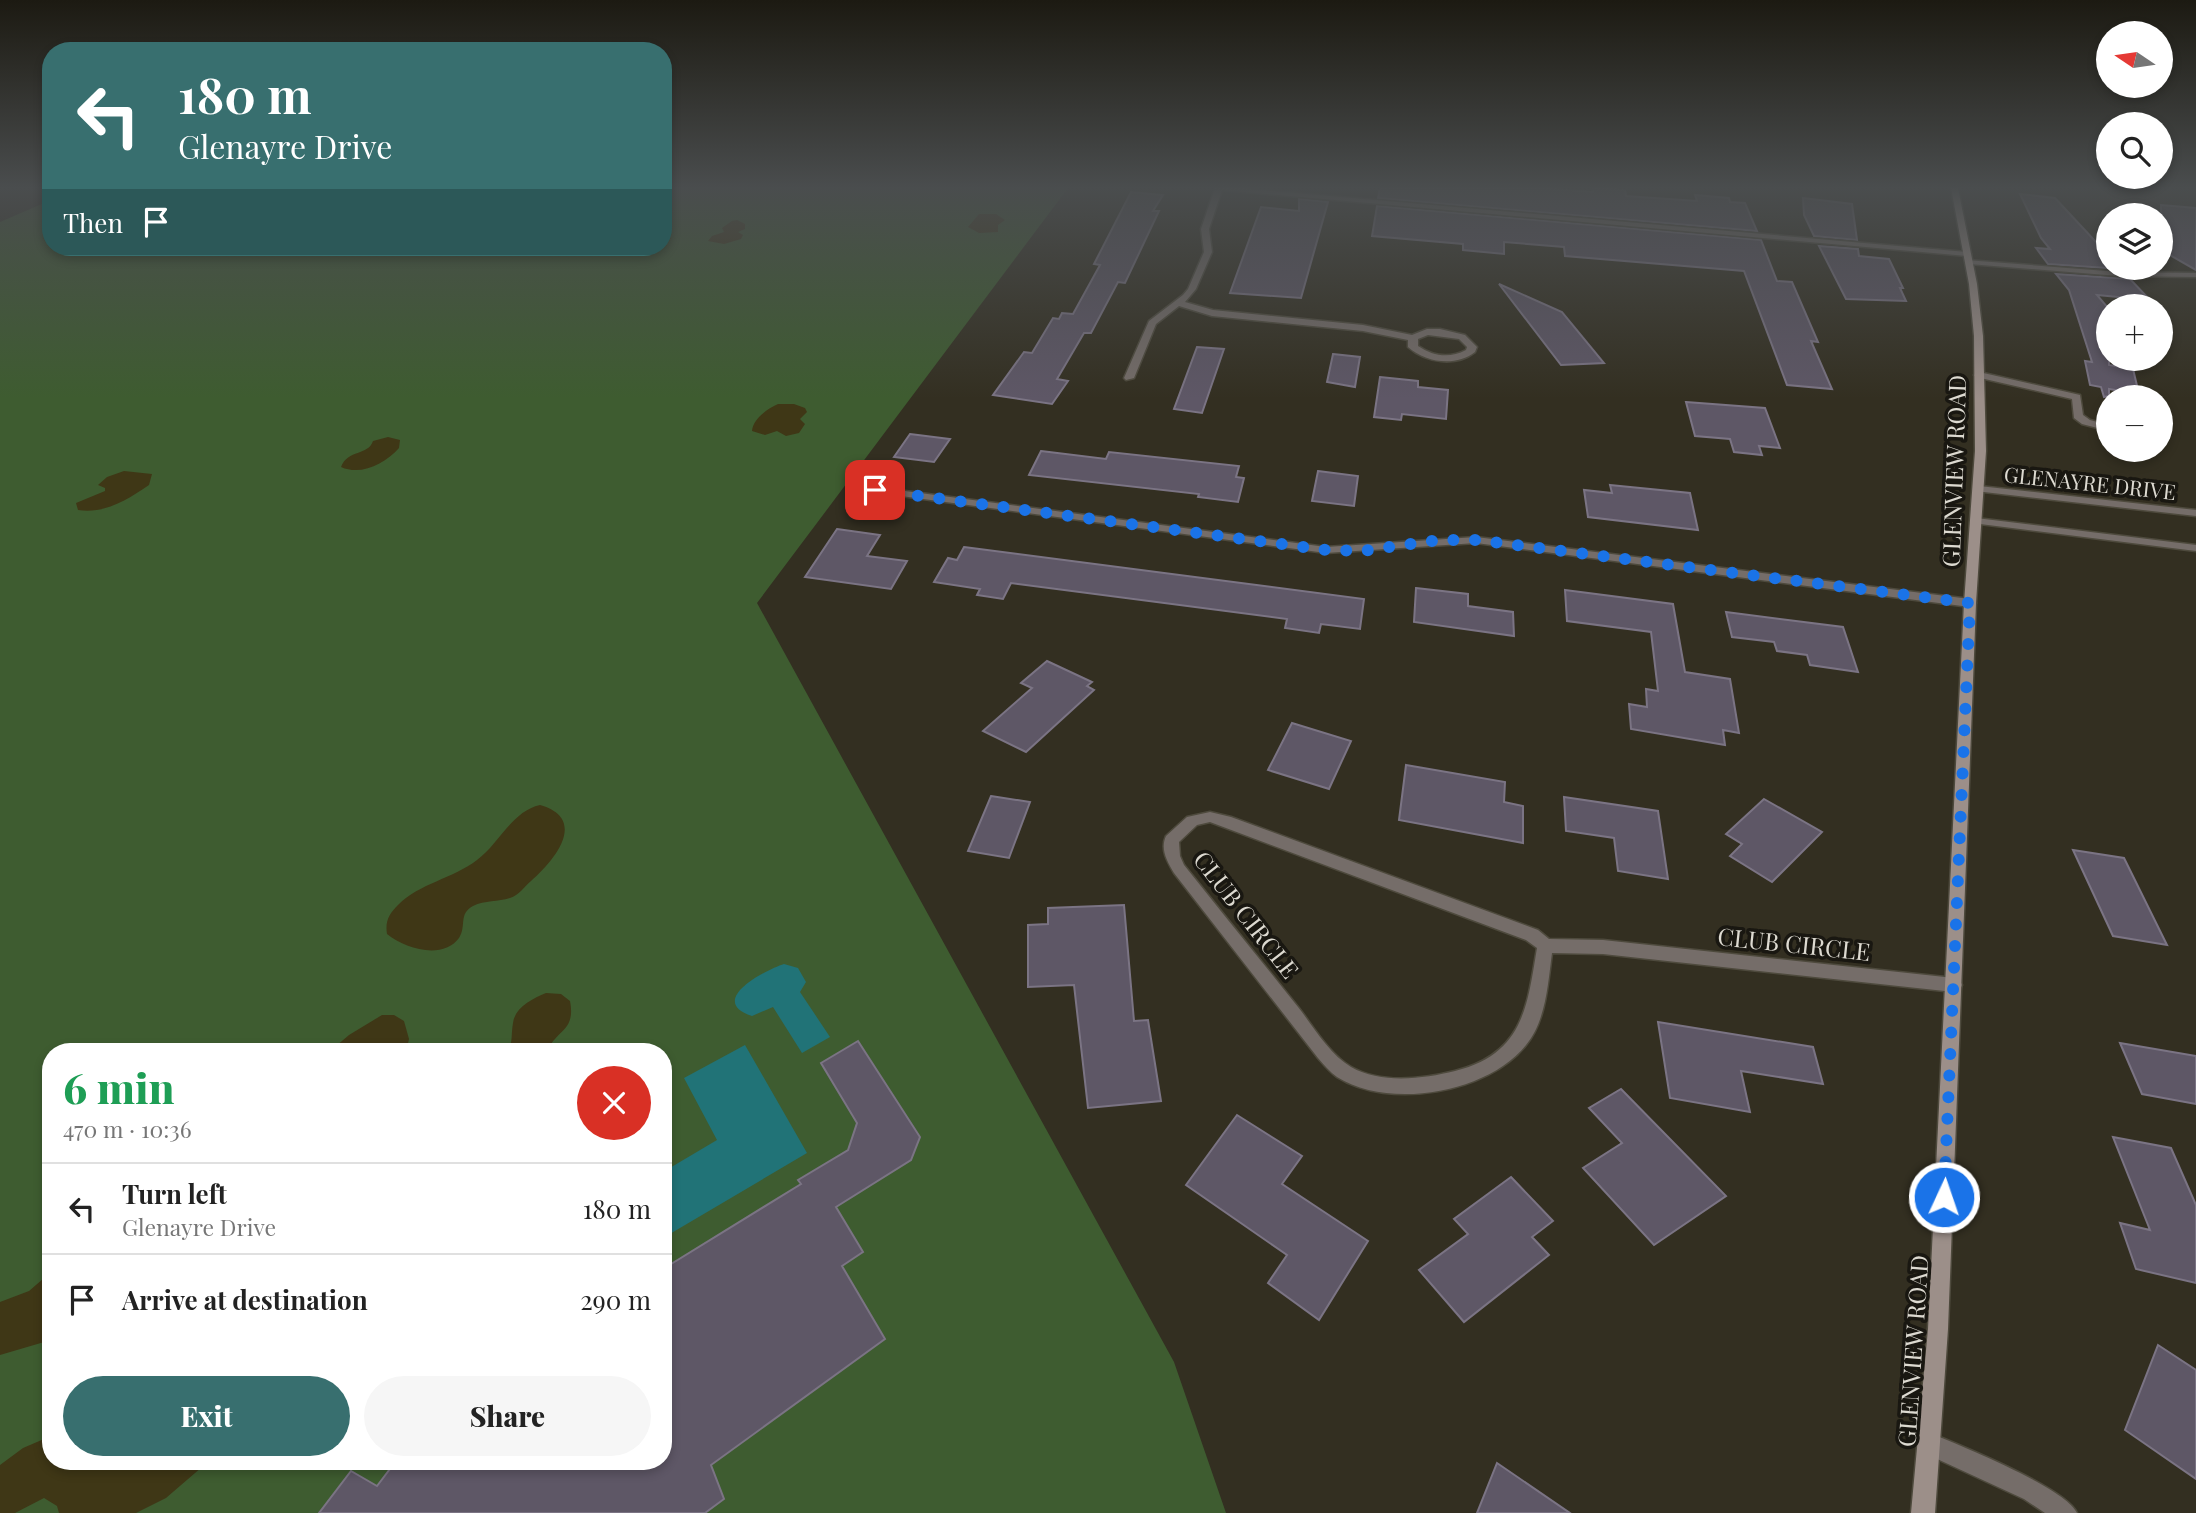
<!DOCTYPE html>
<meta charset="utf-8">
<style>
body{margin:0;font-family:"Playfair Display",serif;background:#f6f6f6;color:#222;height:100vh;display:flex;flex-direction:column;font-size:26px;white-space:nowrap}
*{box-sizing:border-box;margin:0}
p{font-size:23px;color:#767676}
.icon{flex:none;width:38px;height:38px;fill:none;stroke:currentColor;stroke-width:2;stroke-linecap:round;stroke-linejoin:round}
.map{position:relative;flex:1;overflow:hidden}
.drawer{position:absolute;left:42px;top:1043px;width:630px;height:427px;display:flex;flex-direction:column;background:#fff;border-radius:28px;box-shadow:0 4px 10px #0003}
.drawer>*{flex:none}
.top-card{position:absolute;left:42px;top:42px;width:630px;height:214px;border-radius:28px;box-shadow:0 4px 10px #0003;background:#386f6f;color:#fff;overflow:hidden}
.needle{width:46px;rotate:283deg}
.tools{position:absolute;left:2096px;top:21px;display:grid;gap:14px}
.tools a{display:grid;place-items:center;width:77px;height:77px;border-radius:50%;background:#fff;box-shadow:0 4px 10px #0003;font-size:35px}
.pin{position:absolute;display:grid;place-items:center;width:60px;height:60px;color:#fff;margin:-30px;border-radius:14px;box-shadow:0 4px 10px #0006}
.me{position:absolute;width:77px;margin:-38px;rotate:3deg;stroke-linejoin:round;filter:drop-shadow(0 0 5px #0008)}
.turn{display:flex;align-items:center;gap:24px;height:147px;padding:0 21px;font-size:32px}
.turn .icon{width:91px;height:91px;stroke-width:2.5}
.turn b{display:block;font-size:49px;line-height:60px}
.then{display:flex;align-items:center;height:66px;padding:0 21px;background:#0003;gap:14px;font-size:26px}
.round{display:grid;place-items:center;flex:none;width:74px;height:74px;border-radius:37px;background:#f6f6f6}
.overview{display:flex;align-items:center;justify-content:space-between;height:119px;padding:0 21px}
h1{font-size:42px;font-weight:800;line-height:52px;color:#1e9e55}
.action{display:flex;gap:14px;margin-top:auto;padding:14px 21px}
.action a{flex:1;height:80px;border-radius:42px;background:#386f6f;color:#fff;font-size:28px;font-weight:800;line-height:80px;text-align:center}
.action a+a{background:#f6f6f6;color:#222}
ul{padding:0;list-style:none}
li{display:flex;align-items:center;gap:21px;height:91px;padding:0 21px;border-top:2px solid #e0e0e0}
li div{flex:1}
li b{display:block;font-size:26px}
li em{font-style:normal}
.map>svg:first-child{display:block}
.green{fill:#3e5c30;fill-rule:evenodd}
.sand{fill:#3f3716}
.water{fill:#217377}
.building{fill:#5e5766;stroke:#7b7484;stroke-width:2}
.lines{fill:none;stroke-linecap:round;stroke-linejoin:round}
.lane-casing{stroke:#4e4a3d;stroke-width:3}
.street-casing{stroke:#4e4a3d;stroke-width:3}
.secondary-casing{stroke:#4e4a3d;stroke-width:3}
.lane{fill:#756d69;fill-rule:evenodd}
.street{fill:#756d69;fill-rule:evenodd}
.secondary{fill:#9c8f89;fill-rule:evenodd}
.route{stroke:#1a73e8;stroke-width:12;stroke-dasharray:0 21.6}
.labels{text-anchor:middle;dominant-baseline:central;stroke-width:7;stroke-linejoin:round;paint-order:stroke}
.far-street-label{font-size:21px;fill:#dddad1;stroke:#191711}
.street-label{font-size:24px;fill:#dddad1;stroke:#191711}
</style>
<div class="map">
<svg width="2196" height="1513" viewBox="0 0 2196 1513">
<rect width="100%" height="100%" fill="#332f21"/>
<path class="green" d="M663,188h405l-311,415 417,759 52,151h-1226v-1291l51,-22v47h612zM51,1052h612v409h-612z"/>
<g class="sand">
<polygon points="979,214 996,214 1005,220 998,225 998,232 979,233 968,227"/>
<polygon points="737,220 745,224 745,229 738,232 743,235 741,239 724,244 708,241 712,236 724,232 722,228 732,221"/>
<path d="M778,404h16l11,4 2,4 -7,7 5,5 -6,9 -13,3 -9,-5 -12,4 -13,-4c1,-12 15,-22 26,-27z"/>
<path d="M388,437l12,3 -1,8c-14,16 -38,28 -58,19 7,-18 27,-11 32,-26z"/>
<path d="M124,471l28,3 -3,11c-22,15 -44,29 -71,25l-2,-7 29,-12v-3l-7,-3 9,-8z"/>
<path d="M540,805c49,14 14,56 -9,76 -7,6 -12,14 -21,17 -12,4 -25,2 -37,8 -15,8 -6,20 -14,32 -16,22 -54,11 -72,-4 -2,-13 2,-20 11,-29 22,-22 54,-26 79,-45 22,-16 35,-49 63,-55z"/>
<path d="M546,993l15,1 9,7c6,31 -14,28 -23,51h-39c5,-10 3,-18 5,-29 2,-16 19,-24 33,-30z"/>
<polygon points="382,1015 394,1015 404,1021 409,1039 406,1052 329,1052 349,1035"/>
<polygon points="51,1272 51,1340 0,1355 0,1302 29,1291"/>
<polygon points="51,1436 51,1461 209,1461 166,1498 136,1513 59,1513 57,1506 44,1498 15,1513 0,1513 0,1465 23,1448"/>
</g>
<g class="water">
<path d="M784,964l14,4 8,14 -6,10 30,45 -28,16 -29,-46 -21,9c-46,-15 13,-46 32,-52z"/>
<polygon points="745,1045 807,1153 663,1238 663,1172 717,1140 684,1078"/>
</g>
<g class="building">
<polygon points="1380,188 1539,188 1593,192 1593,188 1625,190 1626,196 1697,201 1695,195 1729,198 1730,202 1745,203 1757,231 1378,198"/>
<polygon points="1131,192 1163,195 1153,211 1159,211 1125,283 1118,282 1091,333 1084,333 1057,379 1068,381 1052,404 993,395 1024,352 1032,353 1053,318 1059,319 1062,313 1073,314 1100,265 1094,264"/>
<polygon points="2020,194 2055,198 2109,256 2109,268 2122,269 2048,264 2036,248 2050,249 2041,238"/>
<polygon points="1803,198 1852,204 1857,240 1814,236 1804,215"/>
<polygon points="1299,199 1328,202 1301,298 1230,293 1261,207 1299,211"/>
<polygon points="2161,205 2196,208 2196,270 2161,250"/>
<polygon points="1377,206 1761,240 1777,281 1792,282 1818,342 1811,341 1832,389 1787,385 1744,271 1565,256 1564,247 1504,242 1504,254 1463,250 1463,244 1372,236"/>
<polygon points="1819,246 1858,249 1859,256 1889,259 1903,288 1900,288 1906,301 1846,299"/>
<polygon points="2056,274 2130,279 2150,300 2097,295 2109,309 2109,365 2133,369 2139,394 2109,389 2109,396 2104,397 2101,387 2090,385 2085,361 2092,362 2069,290"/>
<polygon points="1499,284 1562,312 1604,363 1561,365"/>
<polygon points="1197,347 1224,349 1202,413 1174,409"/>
<polygon points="1333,354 1360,357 1355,387 1327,382"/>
<polygon points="1380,377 1418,381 1418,387 1448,390 1446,419 1402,414 1401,420 1374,417"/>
<polygon points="1686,402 1765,408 1780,448 1759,446 1762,455 1734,452 1730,439 1695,436"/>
<polygon points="910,434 950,439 934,462 894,457"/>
<polygon points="1041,451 1106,459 1109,452 1239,466 1236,477 1244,478 1238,502 1198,497 1199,494 1029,475"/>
<polygon points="1318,471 1358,476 1354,506 1312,501"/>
<polygon points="1610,485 1690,493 1698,530 1588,517 1584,490 1612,493"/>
<polygon points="837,529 880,535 867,556 907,561 891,589 805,577"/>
<polygon points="964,547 1364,599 1360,629 1321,624 1319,633 1285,628 1287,619 1011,583 1003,599 977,595 980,589 934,582 948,558 957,560"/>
<polygon points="1416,588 1468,594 1468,606 1513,612 1514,636 1414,622"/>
<polygon points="1565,590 1673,604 1685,672 1730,679 1739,733 1723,730 1725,745 1631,729 1629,704 1647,707 1646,689 1658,691 1651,632 1567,621"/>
<polygon points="1726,612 1843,627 1858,672 1810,665 1807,655 1777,651 1774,642 1732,637"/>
<polygon points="1047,661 1092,682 1087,686 1094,690 1026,752 983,731 1032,688 1021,683"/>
<polygon points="1292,723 1351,741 1329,789 1268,770"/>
<polygon points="1406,765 1505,782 1504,802 1523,806 1523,843 1399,820"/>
<polygon points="991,796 1030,802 1009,858 968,851"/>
<polygon points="1564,797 1658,811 1668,879 1618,871 1614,838 1566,831"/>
<polygon points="1764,799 1822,832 1772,882 1730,856 1742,844 1726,834"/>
<polygon points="2073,850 2124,858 2167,945 2113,936"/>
<polygon points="1124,905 1134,1021 1148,1020 1161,1101 1088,1108 1074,985 1028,987 1028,925 1048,924 1048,908"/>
<polygon points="1658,1022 1813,1047 1823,1084 1741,1071 1750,1112 1670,1098"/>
<polygon points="858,1041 920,1137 911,1160 836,1207 863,1252 842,1266 885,1339 711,1465 724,1499 705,1513 319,1513 351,1471 377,1486 396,1461 663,1461 663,1269 801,1184 798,1180 848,1150 857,1123 821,1063"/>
<polygon points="2120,1043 2196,1056 2196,1104 2142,1094"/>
<polygon points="1621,1089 1726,1196 1654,1245 1583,1168 1622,1143 1589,1108"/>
<polygon points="1237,1115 1302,1156 1282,1184 1368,1241 1319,1320 1268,1283 1287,1255 1186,1185"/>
<polygon points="2113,1137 2171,1148 2196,1205 2196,1283 2136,1269 2120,1223 2150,1230"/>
<polygon points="1511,1177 1553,1221 1532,1237 1549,1255 1464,1322 1419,1270 1468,1234 1454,1219"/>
<polygon points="2158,1345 2196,1370 2196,1479 2125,1430"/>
<polygon points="1497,1463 1570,1513 1477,1513"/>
</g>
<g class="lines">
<defs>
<g id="lane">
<polygon points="1966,260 2119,272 2196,273 2196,277 2119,276 1969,264 1966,264"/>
<polygon points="1979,372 2080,395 2083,415 2090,420 2109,425 2109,431 2082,424 2074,418 2072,399 1976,377 1974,375"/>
</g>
<g id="street">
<path d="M1215,188h24l728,64 4,2 -4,2 -745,-66 -13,39 3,23 -16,37 -11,13 28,8 150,15 49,10 15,-6h13l25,6 12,12 -2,5c-19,15 -49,11 -67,-5v-7l-45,-9 -151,-15 -33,-10 -23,18 -22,54 -8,2 -2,-2 25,-57 34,-26 5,-6 16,-37 -3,-23zM1428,335l31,4 8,8 -1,3c-17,9 -33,6 -48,-4v-7z"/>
<polygon points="1979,486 2196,510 2196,516 1975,491 1975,487"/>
<polygon points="875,487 1326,547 1476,537 1970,599 1976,603 1970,607 1476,543 1326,553 871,492 871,488"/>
<polygon points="1976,518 2196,545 2196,551 1972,523 1972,519"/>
<path d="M1210,812l21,5 307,113 11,9 54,1 351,38 6,2 2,5 -2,5 -6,2 -351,-38 -51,-1c-4,30 -6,68 -26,92 -38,48 -137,65 -189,32 -7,-5 -13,-12 -19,-19l-144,-185c-7,-12 -14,-24 -8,-37l21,-19zM1210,822l316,118 11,8c-10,60 -14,106 -82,123 -32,8 -74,13 -104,-4 -22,-13 -38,-41 -53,-60 -38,-48 -76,-94 -114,-142l-4,-9 -1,-14 18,-17z"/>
<path d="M1930,1433c29,12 136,55 147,80h-32l-21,-14 -102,-47 -3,-8 3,-8z"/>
</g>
<polygon id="secondary" points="1951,188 1958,188 1977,284 1983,336 1986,451 1976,603 1948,1329 1935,1513 1911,1513 1928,1329 1964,603 1975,451 1974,336 1969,284"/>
</defs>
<use href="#lane" class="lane-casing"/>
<use href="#street" class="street-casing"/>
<use href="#secondary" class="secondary-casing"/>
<use href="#lane" class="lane"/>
<use href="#street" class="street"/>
<use href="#secondary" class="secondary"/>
</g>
<linearGradient id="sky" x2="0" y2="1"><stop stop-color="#1c1a12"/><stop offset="0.47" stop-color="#4a4d4e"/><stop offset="1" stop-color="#4a4d4e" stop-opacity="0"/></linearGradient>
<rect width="2196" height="399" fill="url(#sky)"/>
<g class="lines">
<polyline class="route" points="875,490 1326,550 1362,551 1439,540 1476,540 1970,603 1944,1197"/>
</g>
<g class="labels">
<g class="far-street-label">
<text transform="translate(2090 482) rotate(6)">GLENAYRE DRIVE</text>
</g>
<g class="street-label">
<text transform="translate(1953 471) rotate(-88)">GLENVIEW ROAD</text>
<text transform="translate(1247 914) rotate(52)">CLUB CIRCLE</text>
<text transform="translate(1794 943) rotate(6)">CLUB CIRCLE</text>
<text transform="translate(1912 1351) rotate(-86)">GLENVIEW ROAD</text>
</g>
</g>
</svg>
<div class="tools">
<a><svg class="needle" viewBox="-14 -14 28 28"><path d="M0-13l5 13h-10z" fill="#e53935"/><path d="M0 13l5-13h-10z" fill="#767676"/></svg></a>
<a><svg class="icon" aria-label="search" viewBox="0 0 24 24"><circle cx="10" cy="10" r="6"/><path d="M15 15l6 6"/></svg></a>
<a><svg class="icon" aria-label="layers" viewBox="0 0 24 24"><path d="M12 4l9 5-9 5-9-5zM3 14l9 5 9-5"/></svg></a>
<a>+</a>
<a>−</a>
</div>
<div class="pin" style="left:875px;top:490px;background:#d93025"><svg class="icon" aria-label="arrive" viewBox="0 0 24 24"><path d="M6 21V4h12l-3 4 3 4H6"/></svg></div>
<svg class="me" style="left:1944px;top:1197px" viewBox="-20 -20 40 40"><circle r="17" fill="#1a73e8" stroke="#fff" stroke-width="3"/><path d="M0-11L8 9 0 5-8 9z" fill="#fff"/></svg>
<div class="top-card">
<div class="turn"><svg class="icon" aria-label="left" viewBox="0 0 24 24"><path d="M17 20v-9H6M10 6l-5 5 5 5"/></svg><div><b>180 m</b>Glenayre Drive</div></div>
<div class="then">Then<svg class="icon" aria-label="arrive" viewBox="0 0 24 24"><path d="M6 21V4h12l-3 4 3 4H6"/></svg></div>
</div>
<section class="drawer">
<div class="overview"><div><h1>6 min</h1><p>470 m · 10:36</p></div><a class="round" style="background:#d93025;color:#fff"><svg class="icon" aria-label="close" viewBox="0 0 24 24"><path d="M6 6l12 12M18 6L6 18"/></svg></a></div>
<ul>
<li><svg class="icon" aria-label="left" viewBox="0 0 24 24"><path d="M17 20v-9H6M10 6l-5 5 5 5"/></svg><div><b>Turn left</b><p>Glenayre Drive</p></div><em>180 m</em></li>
<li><svg class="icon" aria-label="arrive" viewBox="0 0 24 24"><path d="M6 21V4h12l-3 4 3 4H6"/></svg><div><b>Arrive at destination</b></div><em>290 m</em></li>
</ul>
<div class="action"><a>Exit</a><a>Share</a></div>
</section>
</div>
